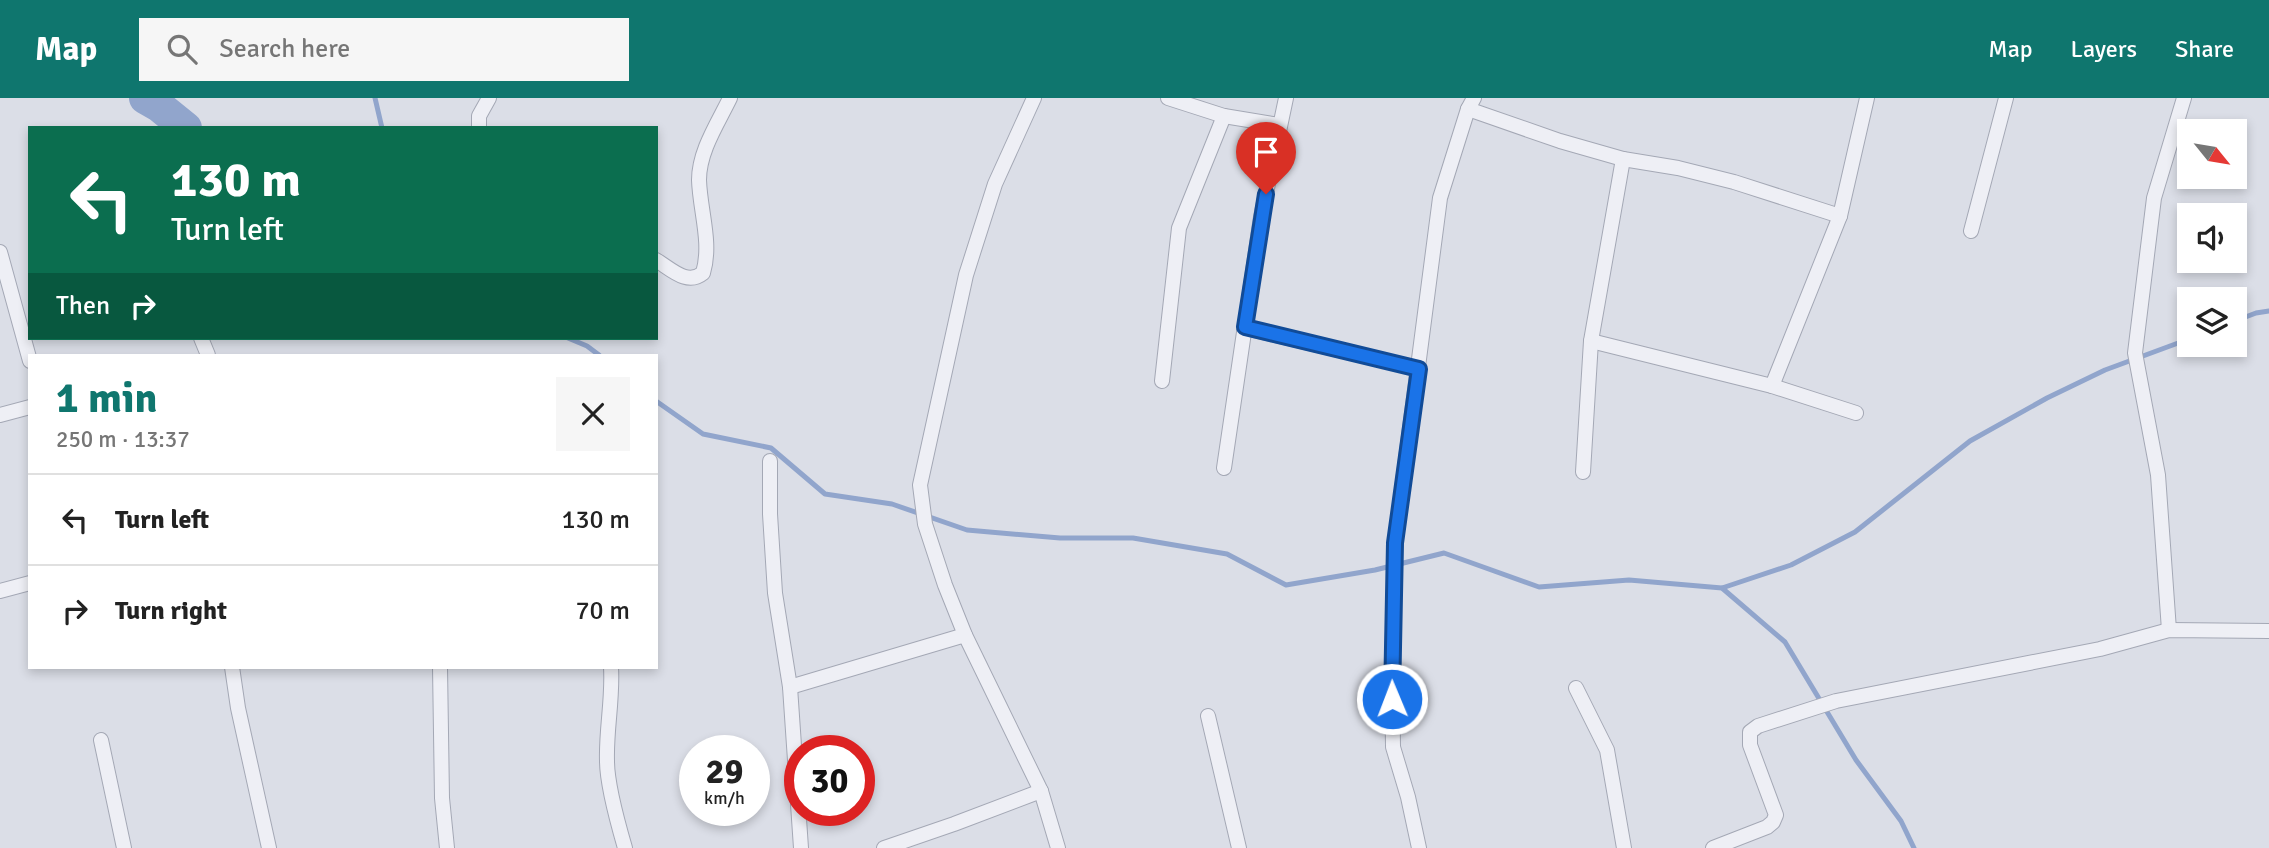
<!DOCTYPE html>
<meta charset="utf-8">
<style>
body{margin:0;font-family:Signika,sans-serif;background:#f6f6f6;color:#222;height:100vh;display:flex;flex-direction:column;font-size:26px;white-space:nowrap}
*{box-sizing:border-box;margin:0}
p{font-size:23px;color:#767676}
.icon{flex:none;width:38px;height:38px;fill:none;stroke:currentColor;stroke-width:2;stroke-linecap:round;stroke-linejoin:round}
.map{position:relative;flex:1;overflow:hidden}
.panel{position:absolute;left:28px;top:256px;width:630px;height:315px;display:flex;flex-direction:column;background:#fff;border-radius:0px;box-shadow:0 4px 10px #0003}
.panel>*{flex:none}
.banner{position:absolute;left:28px;top:28px;width:630px;height:214px;border-radius:0px;box-shadow:0 4px 10px #0003;background:#0b6e4f;color:#fff;overflow:hidden}
.needle{width:46px;rotate:120deg}
.buttons{position:absolute;left:2177px;top:21px;display:grid;gap:14px}
.buttons a{display:grid;place-items:center;width:70px;height:70px;border-radius:0px;background:#fff;box-shadow:0 4px 10px #0003;font-size:35px}
.speed{position:absolute;left:679px;top:637px;display:flex;gap:14px;font-size:35px;font-weight:700;text-align:center}
.speed>*{display:grid;place-content:center;width:91px;height:91px;border-radius:50%;background:#fff;box-shadow:0 4px 10px #0003;line-height:1}
.speed small{font-size:18px;font-weight:400}
.speed .limit{border:10px solid #d22;background:#fff;color:#111}
.pin{position:absolute;display:grid;place-items:center;width:60px;height:60px;color:#fff;margin:-72px -30px;border-radius:50% 50% 50% 0;rotate:-45deg;box-shadow:0 0 7px #0007}
.pin .icon{rotate:45deg}
.me{position:absolute;width:77px;margin:-38px;rotate:359deg;stroke-linejoin:round;filter:drop-shadow(0 0 5px #0008)}
.turn{display:flex;align-items:center;gap:24px;height:147px;padding:0 28px;font-size:32px}
.turn .icon{width:91px;height:91px;stroke-width:2.5}
.turn b{display:block;font-size:49px;line-height:60px}
.then{display:flex;align-items:center;height:66px;padding:0 28px;background:#0003;gap:14px;font-size:26px}
.round{display:grid;place-items:center;flex:none;width:74px;height:74px;border-radius:0px;background:#f6f6f6}
.headline{display:flex;align-items:center;justify-content:space-between;height:119px;padding:0 28px}
h1{font-size:42px;font-weight:800;line-height:52px;color:#0f766e}
ul{padding:0;list-style:none}
li{display:flex;align-items:center;gap:21px;height:91px;padding:0 28px;border-top:2px solid #e0e0e0}
li div{flex:1}
li b{display:block;font-size:26px}
li em{font-style:normal}
header{display:flex;align-items:center;gap:42px;box-sizing:border-box;height:98px;padding:0 35px;background:#0f766e;color:#fff}
header strong{font-size:33px}
nav{display:flex;gap:38px;margin-inline-start:auto;font-size:24px}
.search{width:490px;height:63px;background:#f6f6f6;display:flex;align-items:center;gap:18px;box-sizing:border-box;padding:0 24px;border-radius:0px;color:#767676;font-size:26px}
.map>svg:first-child{display:block}
.lines{fill:none;stroke-linecap:round;stroke-linejoin:round}
.stream{stroke:#91a5cc;stroke-width:5}
.river{stroke:#91a5cc;stroke-width:32}
.minor-casing{stroke:#a4a8b5;stroke-width:16}
.minor{stroke:#eeeff5;stroke-width:14}
.route-casing{stroke:#114b97;stroke-width:18}
.route{stroke:#1a73e8;stroke-width:12}
</style>
<header>
<strong>Map</strong>
<div class="search"><svg class="icon" aria-label="search" viewBox="0 0 24 24"><circle cx="10" cy="10" r="6"/><path d="M15 15l6 6"/></svg>Search here</div>
<nav><a>Map</a><a>Layers</a><a>Share</a></nav>
</header>
<div class="map">
<svg width="2269" height="750" viewBox="0 0 2269 750">
<rect width="100%" height="100%" fill="#dbdee7"/>
<g class="lines">
<g class="stream">
<polyline points="375,0 382,30"/>
<polyline points="2235,223 2256,215 2269,213"/>
<polyline points="568,240 587,248 599,257"/>
<polyline points="656,303 703,336 771,350 825,396 892,406 967,432 1060,440 1133,440 1227,456 1286,487 1375,472 1444,455 1539,489 1629,482 1722,490 1785,544 1856,662 1901,723 1914,750"/>
<polyline points="1722,490 1791,467 1855,434 1970,343 2047,300 2105,272 2189,241"/>
</g>
<polyline class="river" points="145,0 159,8 186,30"/>
<defs>
<g id="minor">
<polyline points="1034,0 995,86 966,177 920,387 925,426 945,487 965,537 1041,693 1058,750"/>
<polyline points="1168,0 1224,18 1279,27"/>
<polyline points="1468,11 1560,43 1623,61 1678,70 1734,84 1840,118"/>
<polyline points="479,30 479,18 489,0"/>
<polyline points="1971,133 2006,0"/>
<polyline points="0,154 30,263"/>
<path d="M656,162c15,9 31,26 47,13 9,-30 -3,-62 -4,-93 0,-29 19,-57 31,-82"/>
<polyline points="1245,230 1419,271"/>
<polyline points="201,240 208,257"/>
<polyline points="1591,243 1772,288 1856,315"/>
<polyline points="1162,283 1179,130 1224,18"/>
<polyline points="1772,288 1840,118 1867,0"/>
<polyline points="0,317 30,309"/>
<polyline points="770,363 770,416 775,495 790,589 801,750"/>
<polyline points="1224,370 1261,119 1286,0"/>
<polyline points="1583,374 1591,243 1623,61"/>
<polyline points="0,493 30,485"/>
<polyline points="2169,532 2158,377 2135,255 2154,100 2184,0"/>
<polyline points="232,569 238,610 269,750"/>
<polyline points="440,569 442,700 447,750"/>
<path d="M611,569c2,32 -5,62 -4,94 0,24 11,63 18,87"/>
<polyline points="790,589 965,537"/>
<polyline points="1576,590 1607,652 1624,750"/>
<polyline points="1208,618 1239,750"/>
<polyline points="101,642 124,750"/>
<polyline points="884,750 954,726 1041,693"/>
<polyline points="1419,750 1408,699 1393,649 1392,578 1395,445 1440,100 1468,11 1474,0"/>
<polyline points="1713,750 1767,729 1773,724 1776,717 1750,647 1750,634 1758,628 1836,603 2100,551 2169,532 2269,533"/>
</g>
</defs>
<use href="#minor" class="minor-casing"/>
<use href="#minor" class="minor"/>
</g>
<g class="lines">
<defs>
<polyline id="route" points="1266,96 1245,229 1419,271 1395,445 1392,601"/>
</defs>
<use href="#route" class="route-casing"/>
<use href="#route" class="route"/>
</g>
</svg>
<div class="buttons">
<a><svg class="needle" viewBox="-14 -14 28 28"><path d="M0-13l5 13h-10z" fill="#e53935"/><path d="M0 13l5-13h-10z" fill="#767676"/></svg></a>
<a><svg class="icon" aria-label="sound" viewBox="0 0 24 24"><path d="M4 9h4l5-4v14l-5-4H4zM17 9q2 3 0 6"/></svg></a>
<a><svg class="icon" aria-label="layers" viewBox="0 0 24 24"><path d="M12 4l9 5-9 5-9-5zM3 14l9 5 9-5"/></svg></a>
</div>
<div class="speed"><div>29<small>km/h</small></div><div class="limit">30</div></div>
<div class="pin" style="left:1266px;top:96px;background:#d93025"><svg class="icon" aria-label="arrive" viewBox="0 0 24 24"><path d="M6 21V4h12l-3 4 3 4H6"/></svg></div>
<svg class="me" style="left:1392px;top:601px" viewBox="-20 -20 40 40"><circle r="17" fill="#1a73e8" stroke="#fff" stroke-width="3"/><path d="M0-11L8 9 0 5-8 9z" fill="#fff"/></svg>
<div class="banner">
<div class="turn"><svg class="icon" aria-label="left" viewBox="0 0 24 24"><path d="M17 20v-9H6M10 6l-5 5 5 5"/></svg><div><b>130 m</b>Turn left</div></div>
<div class="then">Then<svg class="icon" aria-label="right" viewBox="0 0 24 24"><path d="M7 20v-9h11M14 6l5 5-5 5"/></svg></div>
</div>
<section class="panel">
<div class="headline"><div><h1>1 min</h1><p>250 m · 13:37</p></div><a class="round"><svg class="icon" aria-label="close" viewBox="0 0 24 24"><path d="M6 6l12 12M18 6L6 18"/></svg></a></div>
<ul>
<li><svg class="icon" aria-label="left" viewBox="0 0 24 24"><path d="M17 20v-9H6M10 6l-5 5 5 5"/></svg><div><b>Turn left</b></div><em>130 m</em></li>
<li><svg class="icon" aria-label="right" viewBox="0 0 24 24"><path d="M7 20v-9h11M14 6l5 5-5 5"/></svg><div><b>Turn right</b></div><em>70 m</em></li>
</ul>
</section>
</div>
